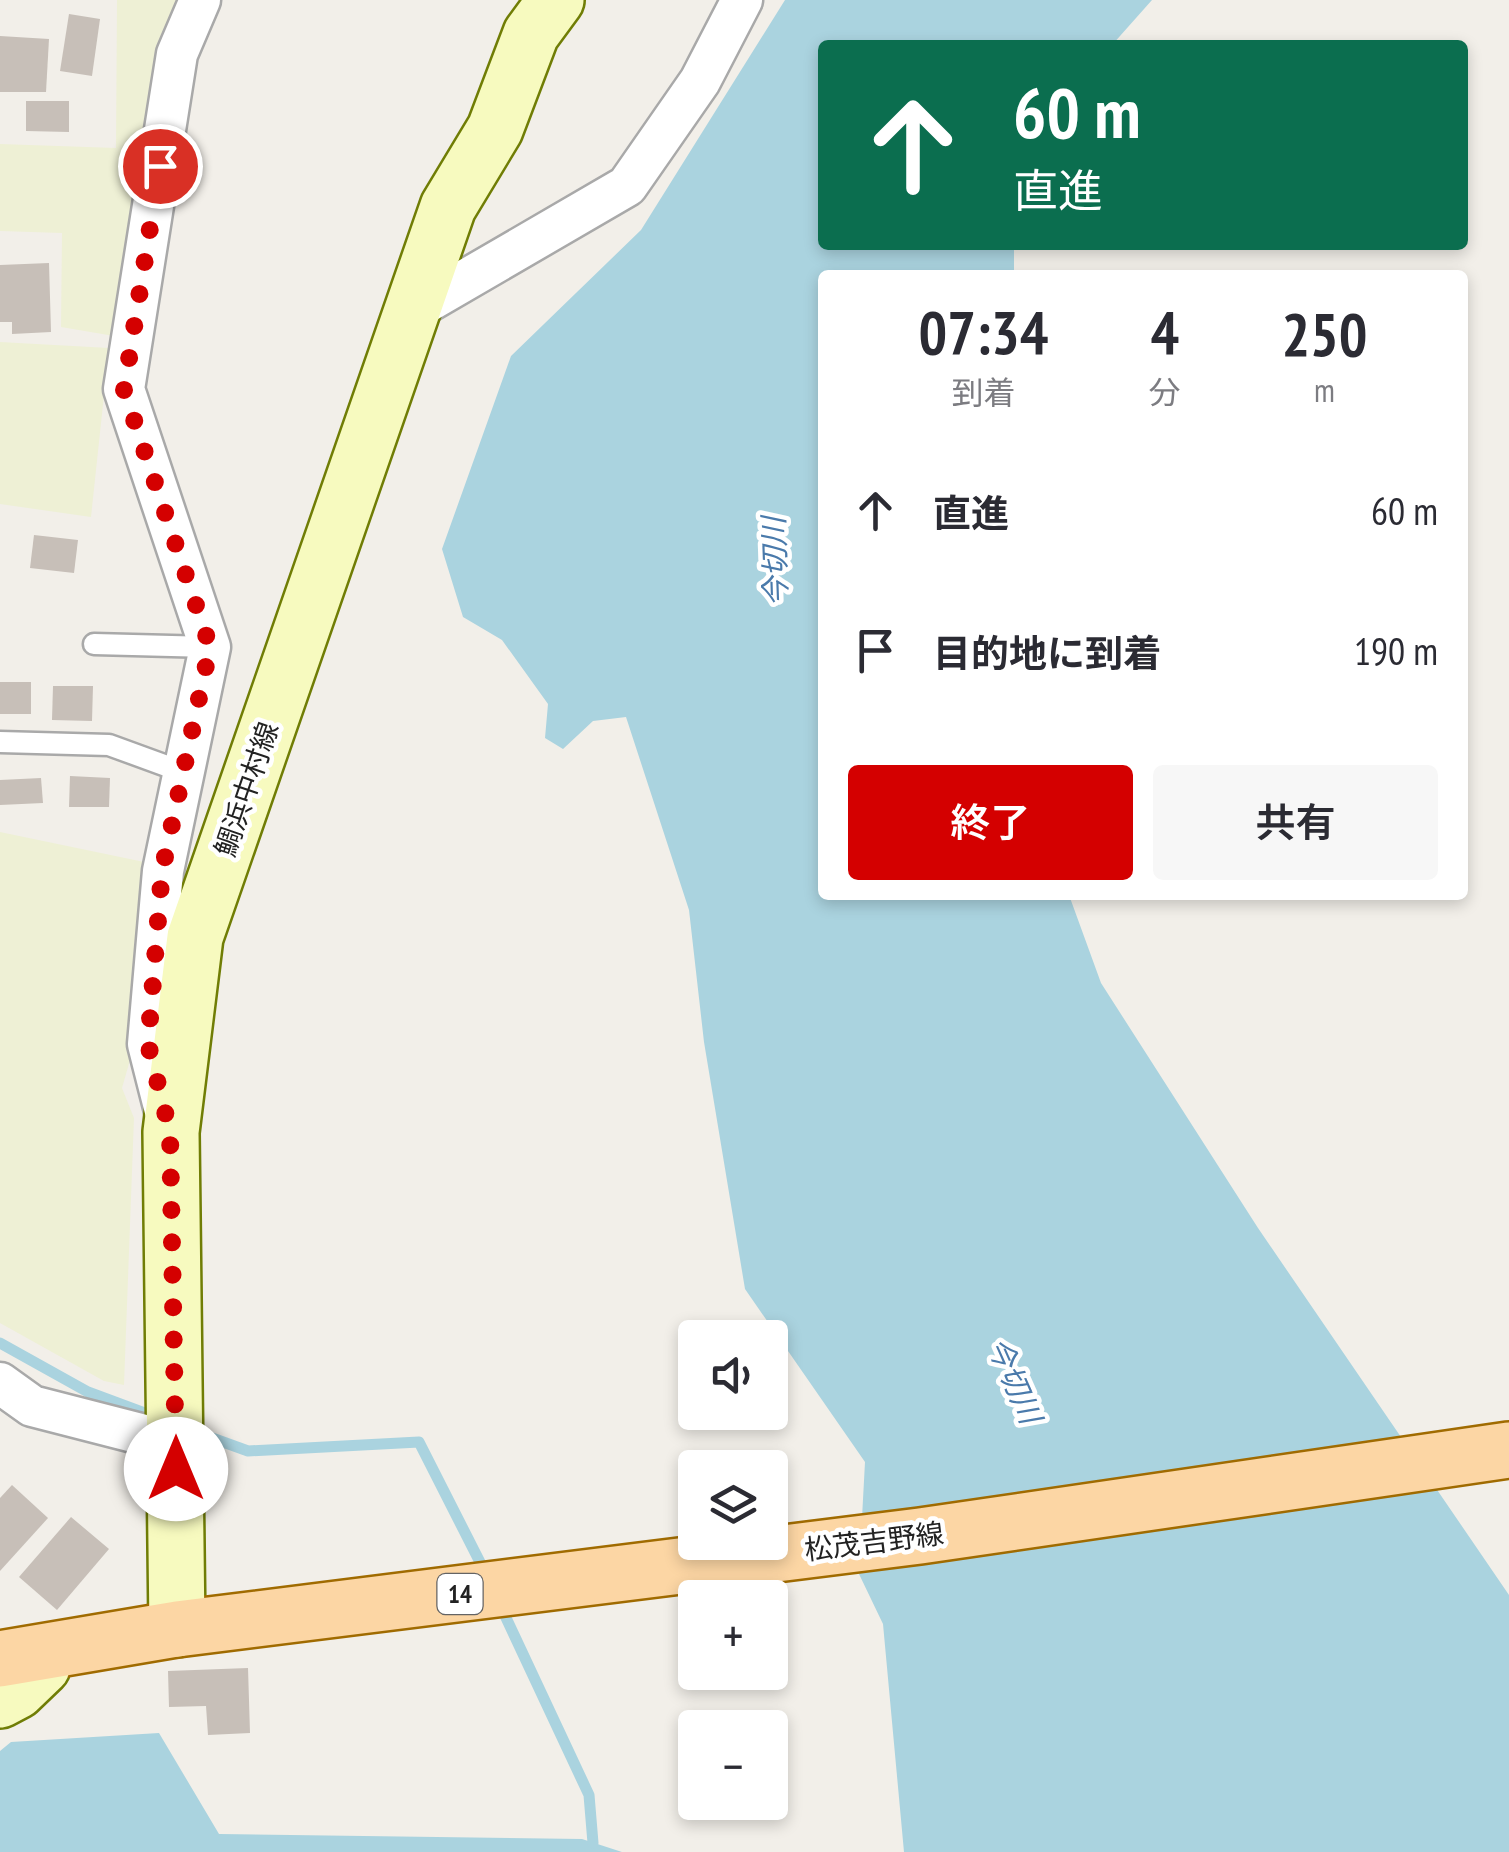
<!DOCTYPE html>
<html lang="ja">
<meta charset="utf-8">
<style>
body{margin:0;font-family:"PT Sans Narrow","Noto Sans JP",sans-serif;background:#f7f7f7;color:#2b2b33;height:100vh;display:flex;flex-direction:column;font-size:38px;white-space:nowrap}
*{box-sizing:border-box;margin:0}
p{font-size:32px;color:#7c7c81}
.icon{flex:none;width:55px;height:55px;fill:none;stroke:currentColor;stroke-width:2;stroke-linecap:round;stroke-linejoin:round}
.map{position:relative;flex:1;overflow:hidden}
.side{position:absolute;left:818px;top:270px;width:650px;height:630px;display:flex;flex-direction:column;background:#fff;border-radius:10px;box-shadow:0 5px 15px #0003}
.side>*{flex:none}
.hud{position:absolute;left:818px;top:40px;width:650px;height:210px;border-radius:10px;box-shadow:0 5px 15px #0003;background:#0b6e4f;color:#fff;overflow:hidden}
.tools{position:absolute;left:678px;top:1320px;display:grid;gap:20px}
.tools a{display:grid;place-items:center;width:110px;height:110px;border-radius:10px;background:#fff;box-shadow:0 5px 15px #0003;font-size:50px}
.pin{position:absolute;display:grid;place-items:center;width:85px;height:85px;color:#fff;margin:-42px;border:5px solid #fff;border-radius:50%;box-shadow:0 2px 10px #0007}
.me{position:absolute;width:110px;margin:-55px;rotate:0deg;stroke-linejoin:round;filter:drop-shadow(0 0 8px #0008)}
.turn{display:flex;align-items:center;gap:35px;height:210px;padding:0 30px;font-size:45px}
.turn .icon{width:130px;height:130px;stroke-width:2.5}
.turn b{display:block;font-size:70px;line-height:85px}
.eta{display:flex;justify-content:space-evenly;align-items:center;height:170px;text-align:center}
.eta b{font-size:60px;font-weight:600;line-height:70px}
.primary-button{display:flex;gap:20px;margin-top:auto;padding:20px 30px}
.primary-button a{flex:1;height:115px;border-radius:10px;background:#d40000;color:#fff;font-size:40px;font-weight:600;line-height:115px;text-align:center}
.primary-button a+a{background:#f7f7f7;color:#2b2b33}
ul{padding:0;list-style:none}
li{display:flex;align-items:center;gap:30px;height:140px;padding:0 30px}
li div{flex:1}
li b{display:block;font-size:38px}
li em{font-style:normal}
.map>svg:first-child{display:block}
.farmland{fill:#eef0d5}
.water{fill:#aad3df}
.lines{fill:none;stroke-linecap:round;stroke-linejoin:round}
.stream{stroke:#aad3df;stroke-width:11}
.building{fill:#c7bfb8}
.service-casing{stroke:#a9a9a9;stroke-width:25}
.minor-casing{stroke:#a9a9a9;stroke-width:45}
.secondary-casing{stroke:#707d05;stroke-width:60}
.primary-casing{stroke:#a06b00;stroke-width:60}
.service{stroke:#fff;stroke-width:20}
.minor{stroke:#fff;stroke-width:40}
.secondary{stroke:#f7fabf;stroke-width:55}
.primary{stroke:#fcd6a4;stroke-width:55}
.route{stroke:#d40000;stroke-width:18;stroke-dasharray:0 32.4}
.labels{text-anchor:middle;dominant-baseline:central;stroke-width:9;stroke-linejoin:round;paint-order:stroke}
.shield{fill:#fff;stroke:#646464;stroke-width:2.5}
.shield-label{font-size:25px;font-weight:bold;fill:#222}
.street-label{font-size:28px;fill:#222;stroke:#fff}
.water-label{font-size:30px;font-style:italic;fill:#4a7aab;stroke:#fff}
</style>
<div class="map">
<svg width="1509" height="1852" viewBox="0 0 1509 1852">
<rect width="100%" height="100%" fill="#f2efe9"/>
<g class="farmland">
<polygon points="117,0 184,0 114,336 61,327 62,233 0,231 0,144 116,148"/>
<polygon points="0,342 109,348 91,517 0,504"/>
<polygon points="0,832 149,863 134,1046 122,1088 134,1118 124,1385 104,1381 0,1323"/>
</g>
<g class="water">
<polygon points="785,0 1152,0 1112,45 822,45 822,245 1014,245 1014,275 822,275 822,895 1069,895 1101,983 1258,1228 1509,1595 1509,1852 904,1852 883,1624 859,1574 865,1462 745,1289 704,1042 689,910 626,717 593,721 563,749 545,738 548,704 502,640 463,617 442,549 511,356 641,230"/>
<polygon points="159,1733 219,1834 582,1839 622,1852 0,1852 0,1751 11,1742"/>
</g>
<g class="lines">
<g class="stream">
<polyline points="0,1343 88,1392 158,1418"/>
<polyline points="190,1430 248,1451 419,1442 486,1574"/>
<polyline points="500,1605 589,1795 593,1843"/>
</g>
</g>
<g class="building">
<polygon points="69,14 100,19 92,76 60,71"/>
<polygon points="0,36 49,39 46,92 0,92"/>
<polygon points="26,101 69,101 69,132 26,131"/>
<polygon points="49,263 51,332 12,334 12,322 0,322 0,265"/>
<polygon points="34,535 78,540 74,573 30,568"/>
<rect x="0" y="682" width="31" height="32"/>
<polygon points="53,686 93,686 92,721 52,720"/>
<polygon points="70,776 110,778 109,807 69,807"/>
<polygon points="41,778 43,803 0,805 0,780"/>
<polygon points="12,1485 48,1518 0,1571 0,1498"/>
<polygon points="71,1517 109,1549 57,1610 19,1577"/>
<polygon points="248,1668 250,1733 208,1735 206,1706 169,1707 168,1671"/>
</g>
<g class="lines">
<defs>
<g id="service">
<polyline points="94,644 210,647"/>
<polyline points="0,742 109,745 183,772"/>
</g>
<g id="minor">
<polyline points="412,311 627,186 700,81 742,0"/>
<polyline points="165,1111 148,1044 163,871 210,647 124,389 177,54 200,0"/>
<polyline points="0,1383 32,1406 176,1443"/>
</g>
<g id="secondary">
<polyline points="177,1629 171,1132 195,937 448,207 495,129 531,34 556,0"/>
<polyline points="0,1700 17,1691 42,1667 42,1653"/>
</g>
<polyline id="primary" points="0,1659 177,1629 920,1536 1509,1450"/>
</defs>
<use href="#service" class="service-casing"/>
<use href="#minor" class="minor-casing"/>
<use href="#secondary" class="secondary-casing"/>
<use href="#primary" class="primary-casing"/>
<use href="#service" class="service"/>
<use href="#minor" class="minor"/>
<use href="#secondary" class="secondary"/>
<use href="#primary" class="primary"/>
</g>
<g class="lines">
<polyline class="route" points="160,166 124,390 210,647 162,871 148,1044 170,1132 176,1469"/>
</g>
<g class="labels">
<rect class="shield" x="437.5" y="1574" width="45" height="40" rx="8"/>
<g class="shield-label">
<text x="460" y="1594">14</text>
</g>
<g class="street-label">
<text transform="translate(246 789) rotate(-71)">鯛浜中村線</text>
<text transform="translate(874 1541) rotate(-7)">松茂吉野線</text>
</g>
<g class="water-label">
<text transform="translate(774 562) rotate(-92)">今切川</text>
<text transform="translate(1015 1380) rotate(66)">今切川</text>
</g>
</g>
</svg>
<div class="tools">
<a><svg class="icon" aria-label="sound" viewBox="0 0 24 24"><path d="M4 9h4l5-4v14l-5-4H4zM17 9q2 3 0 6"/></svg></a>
<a><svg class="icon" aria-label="layers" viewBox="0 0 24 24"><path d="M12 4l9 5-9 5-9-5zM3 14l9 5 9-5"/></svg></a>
<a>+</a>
<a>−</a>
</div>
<div class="pin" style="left:160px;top:166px;background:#d93025"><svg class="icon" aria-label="arrive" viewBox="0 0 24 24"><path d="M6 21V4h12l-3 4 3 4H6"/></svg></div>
<svg class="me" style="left:176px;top:1469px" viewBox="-20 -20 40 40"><circle r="19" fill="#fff"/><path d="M0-13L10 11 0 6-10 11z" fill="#d40000"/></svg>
<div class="hud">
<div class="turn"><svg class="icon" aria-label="ahead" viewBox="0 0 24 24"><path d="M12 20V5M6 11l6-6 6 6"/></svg><div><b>60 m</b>直進</div></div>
</div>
<section class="side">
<div class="eta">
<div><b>07:34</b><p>到着</p></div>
<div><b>4</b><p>分</p></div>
<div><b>250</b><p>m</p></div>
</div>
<ul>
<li><svg class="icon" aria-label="ahead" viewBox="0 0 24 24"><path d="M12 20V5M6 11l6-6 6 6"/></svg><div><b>直進</b></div><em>60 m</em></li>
<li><svg class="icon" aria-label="arrive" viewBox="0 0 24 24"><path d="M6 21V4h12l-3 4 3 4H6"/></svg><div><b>目的地に到着</b></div><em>190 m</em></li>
</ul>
<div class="primary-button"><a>終了</a><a>共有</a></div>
</section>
</div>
